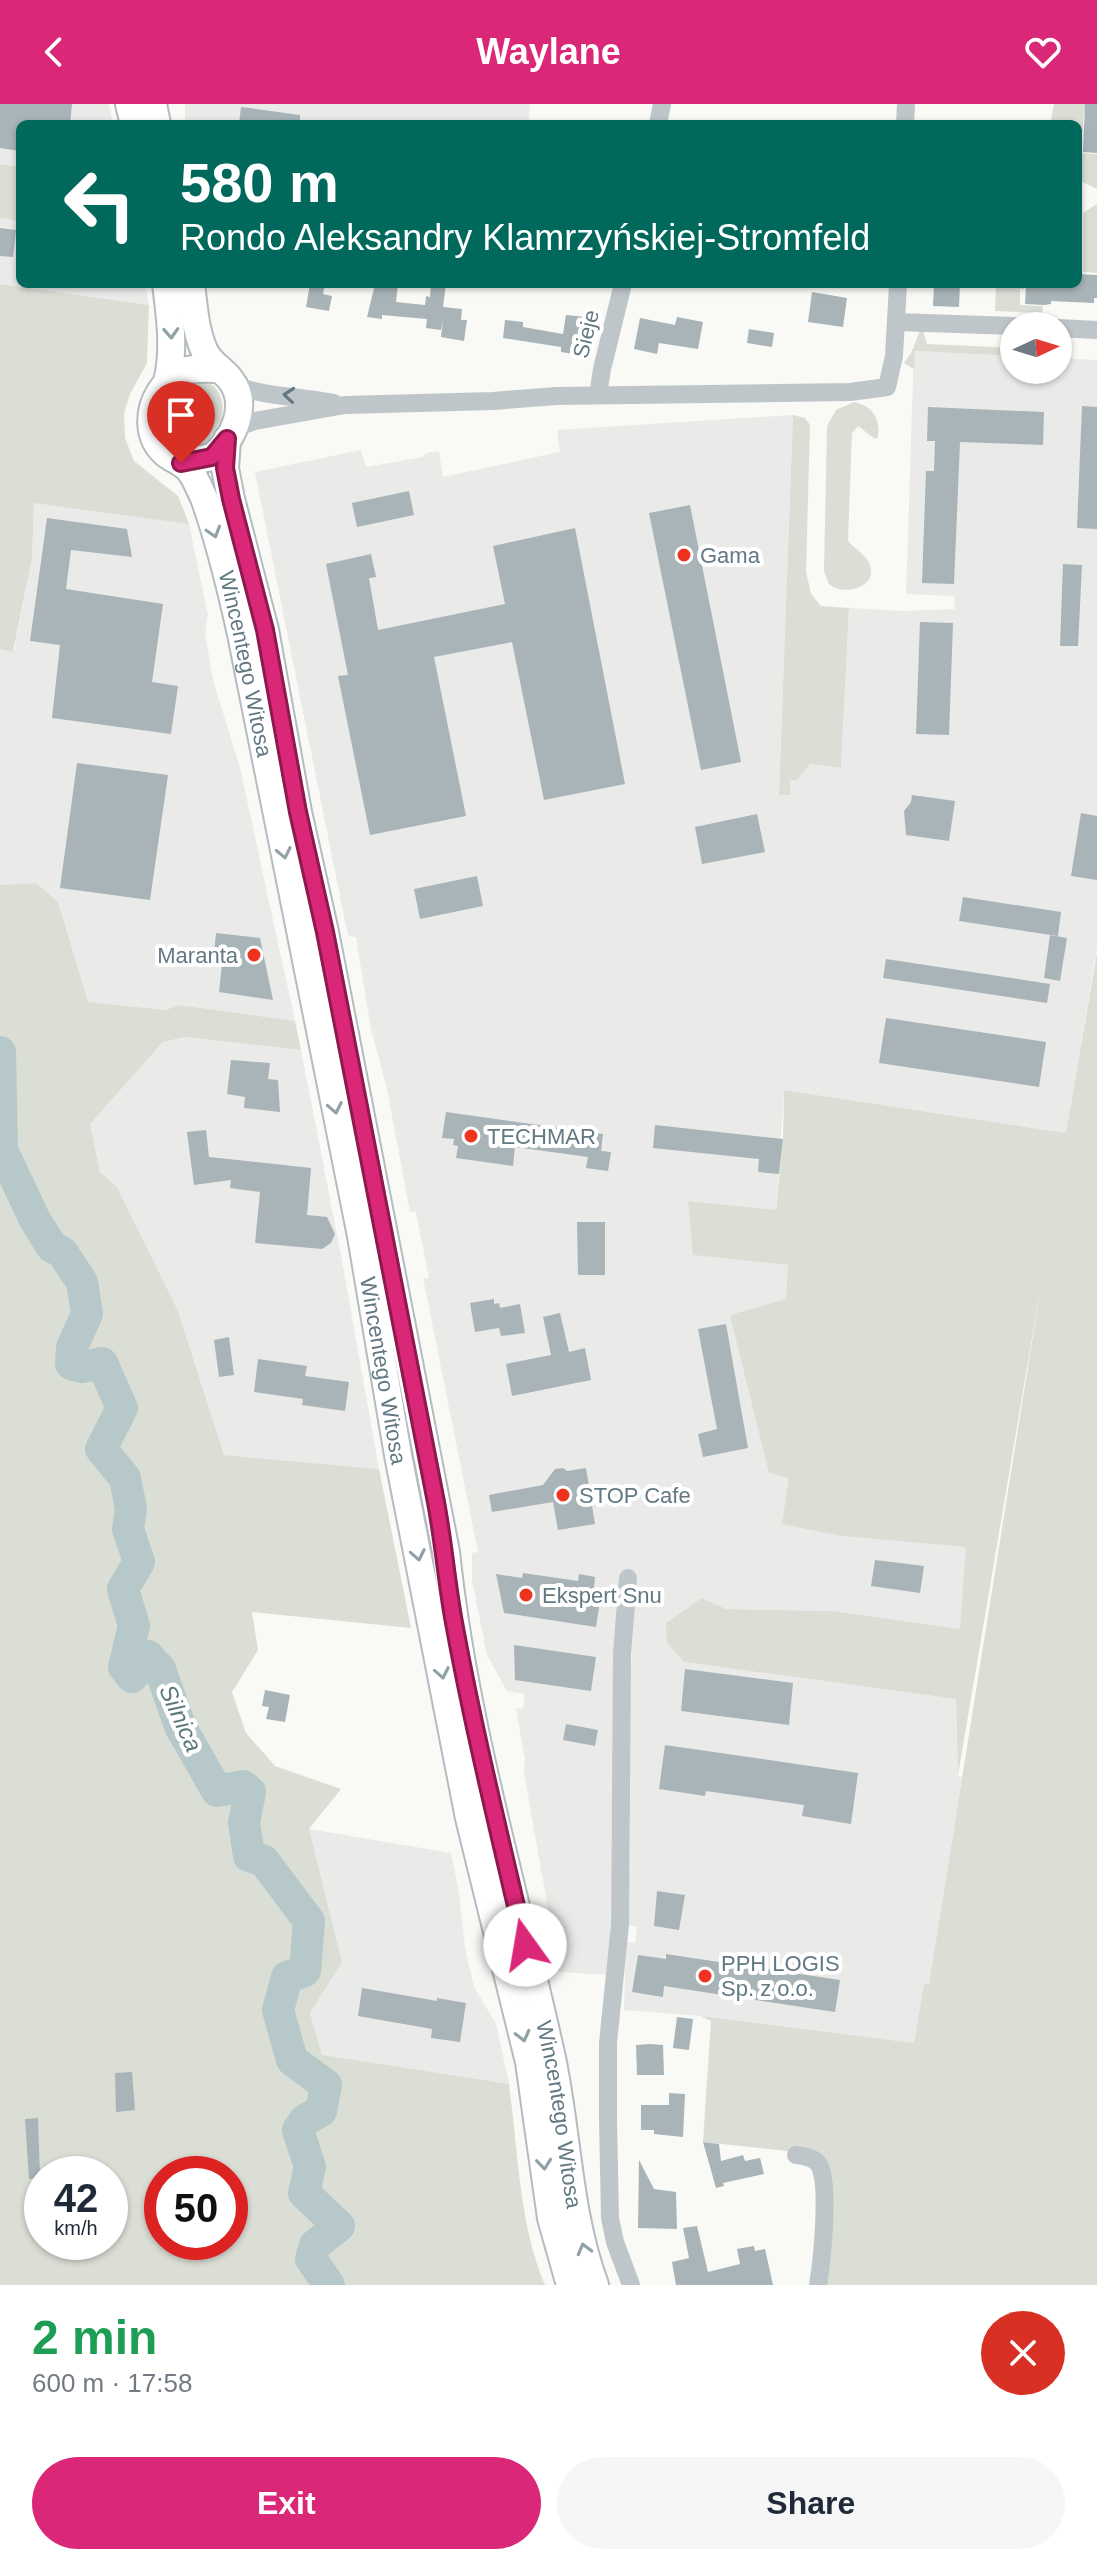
<!DOCTYPE html>
<meta charset="utf-8">
<style>
body{margin:0;font-family:Arial,sans-serif;background:#f6f6f7;color:#1f2937;height:100vh;display:flex;flex-direction:column;font-size:30px;white-space:nowrap}
*{box-sizing:border-box;margin:0}
p{font-size:26px;color:#747a83}
.icon{flex:none;width:44px;height:44px;fill:none;stroke:currentColor;stroke-width:2;stroke-linecap:round;stroke-linejoin:round}
.map{position:relative;height:2181px;overflow:hidden}
.sheet{display:flex;flex-direction:column;background:#fff;flex:1}
.sheet>*{flex:none}
.hud{position:absolute;left:16px;top:16px;width:1066px;height:168px;border-radius:12px;box-shadow:0 2px 6px #0004;background:#00695c;color:#fff;overflow:hidden}
.needle{width:52px;rotate:86deg}
.buttons{position:absolute;left:1000px;top:208px;display:grid;gap:16px}
.buttons a{display:grid;place-items:center;width:72px;height:72px;border-radius:50%;background:#fff;box-shadow:0 2px 6px #0004;font-size:40px}
.speed{position:absolute;left:24px;top:2052px;display:flex;gap:16px;font-size:40px;font-weight:700;text-align:center}
.speed>*{display:grid;place-content:center;width:104px;height:104px;border-radius:50%;background:#fff;box-shadow:0 2px 6px #0004;line-height:1}
.speed small{font-size:20px;font-weight:400}
.speed .limit{border:12px solid #d22;background:#fff;color:#111}
.pin{position:absolute;display:grid;place-items:center;width:68px;height:68px;color:#fff;margin:-82px -34px;border-radius:50% 50% 50% 0;rotate:-45deg;box-shadow:0 0 8px #0007}
.pin .icon{rotate:45deg}
.me{position:absolute;width:88px;margin:-44px;rotate:347deg;stroke-linejoin:round;filter:drop-shadow(0 0 6px #0008)}
.turn{display:flex;align-items:center;gap:28px;height:168px;padding:0 32px;font-size:36px}
.turn .icon{width:104px;height:104px;stroke-width:2.5}
.turn b{display:block;font-size:56px;line-height:68px}
.round{display:grid;place-items:center;flex:none;width:84px;height:84px;border-radius:42px;background:#f6f6f7}
.headline{display:flex;align-items:center;justify-content:space-between;height:136px;padding:0 32px}
h1{font-size:48px;font-weight:700;line-height:60px;color:#1e9e55}
.cta{display:flex;gap:16px;margin-top:auto;padding:16px 32px}
.cta a{flex:1;height:92px;border-radius:48px;background:#db2777;color:#fff;font-size:32px;font-weight:700;line-height:92px;text-align:center}
.cta a+a{background:#f6f6f7;color:#1f2937}
header{display:flex;justify-content:space-between;align-items:center;height:104px;padding:0 32px;background:#db2777;color:#fff;font-size:36px;font-weight:700}
.map>svg:first-child{display:block}
.built{fill:#eaeae9}
.green{fill:#daded5;fill-rule:evenodd}
.lines{fill:none;stroke-linecap:round;stroke-linejoin:round}
.river{stroke:#b7c8ca;stroke-width:32}
.building{fill:#a8b4b8}
.secondary-casing{stroke:#b4bcc0;stroke-width:30}
.minor{stroke:#bfc6c9;stroke-width:18}
.secondary{stroke:#fff;stroke-width:26}
.oneway{stroke:#91a1a8}
.oneway2{stroke:#627983}
.route-casing{stroke:#8e194d;stroke-width:20}
.route{stroke:#db2777;stroke-width:14}
.poi-dot{fill:#ef3320;stroke:#fff;stroke-width:3}
.labels{text-anchor:middle;dominant-baseline:central;stroke-width:8;stroke-linejoin:round;paint-order:stroke}
.street-label{font-size:22px;fill:#627983;stroke:#fff}
.poi-label{font-size:22px;fill:#627983;stroke:#fff;text-anchor:start}
.water-label{font-size:24px;font-style:italic;fill:#5d797d;stroke:#fff}
</style>
<header><svg class="icon" aria-label="back" viewBox="0 0 24 24"><path d="M15 5l-7 7 7 7"/></svg>Waylane<svg class="icon" aria-label="heart" viewBox="0 0 24 24"><path d="M12 20l-8-8c-3-5 5-10 8-4 3-6 11-1 8 4z"/></svg></header>
<div class="map">
<svg width="1097" height="2181" viewBox="0 0 1097 2181">
<rect width="100%" height="100%" fill="#f9f9f6"/>
<g class="built">
<polygon points="0,0 109,0 113,20 20,20 20,63 0,60"/>
<polygon points="185,0 530,0 528,20 185,20"/>
<polygon points="0,114 20,117 20,180 145,180 149,201 0,180"/>
<polygon points="914,247 1014,252 1014,266 1058,266 1058,254 1097,256 1097,845 1066,1029 784,986 776,1107 688,1097 694,1151 788,1161 786,1195 731,1211 789,1374 841,1432 967,1443 960,1525 833,1507 726,1505 702,1494 684,1558 956,1595 958,1671 962,1673 929,1880 924,1880 914,1939 701,1912 624,1906 626,1838 635,1839 637,1823 627,1821 628,1771 630,1764 628,1593 632,1550 630,1545 612,1698 610,1871 559,1868 524,1668 525,1656 516,1604 523,1605 525,1590 507,1587 487,1551 472,1476 472,1449 478,1448 423,1174 429,1174 416,1108 410,1108 387,985 371,925 356,833 348,832 255,368 361,346 366,363 423,353 426,349 439,347 443,373 560,348 557,326 793,311 779,690 789,691 790,676 797,676 810,660 841,664 849,504 904,507 955,505 954,492 906,490"/>
<polygon points="34,398 189,420 208,511 205,529 213,576 240,664 295,917 179,901 166,906 87,898 58,798 36,779 0,781 0,545 14,547 32,454"/>
<polygon points="185,933 301,946 341,1151 379,1365 224,1351 178,1207 117,1083 100,1068 90,1020 163,938"/>
<polygon points="309,1725 451,1749 459,1789 465,1843 474,1883 496,1920 509,1980 322,1952 310,1909 342,1858"/>
</g>
<g class="green">
<polygon points="1054,0 1090,0 1090,7 1084,7 1083,27 1079,27 1078,41 1082,41 1082,49 1097,50 1097,85 1078,76 1078,20 1050,20"/>
<polygon points="0,60 20,63 20,117 0,114"/>
<polygon points="1097,100 1097,169 1083,168 1083,109"/>
<polygon points="0,180 149,201 147,259 130,290 124,309 125,334 134,357 178,392 189,420 34,399 32,454 13,548 0,545"/>
<polygon points="996,180 1024,180 1024,185 1020,185 1020,201 1043,202 1042,209 995,207"/>
<polygon points="923,226 927,240 1014,244 1014,252 915,247 914,265 904,259 911,249 920,227"/>
<path d="M185,277c6,0 14,-1 19,0 16,4 22,24 17,38 -5,11 -13,15 -12,28 -6,1 -13,3 -19,2 -18,-3 -27,-25 -20,-41 5,-11 15,-13 15,-27z"/>
<path d="M854,298c19,4 26,16 24,35l-3,2 -17,-13 -6,7 -4,108c6,7 19,15 22,24 8,24 -28,31 -41,19l-5,-13 3,-145 9,-16z"/>
<polygon points="793,311 805,314 810,321 806,468 811,490 821,502 849,504 841,664 810,660 797,676 790,676 790,691 779,691"/>
<path d="M36,779l22,19 30,100 78,8 13,-5 116,16 6,29 -116,-13 -22,5 -73,82 10,48 17,15 61,124 46,144 155,14 32,159 -159,-16 6,38 -26,42 14,41 29,33 66,23 -32,40 33,133 -32,51 12,42 187,29c9,66 10,140 36,201h-545v-1400zM42,2070h68v68h-68zM162,2070h68v68h-68z"/>
<polygon points="1097,849 1097,2181 822,2181 824,2064 796,2048 703,2038 711,1917 701,1912 914,1939 924,1880 929,1880 1043,1169 958,1671 956,1595 684,1558 667,1539 666,1519 702,1494 726,1505 833,1507 960,1525 966,1443 841,1432 782,1420 789,1374 769,1369 730,1211 786,1195 788,1161 693,1151 688,1097 776,1106 783,1035 784,986 1066,1029"/>
</g>
<g class="lines">
<polyline class="river" points="0,948 2,1046 35,1116 52,1143 62,1148 82,1178 87,1210 72,1243 71,1260 82,1263 102,1259 122,1304 101,1345 125,1374 131,1405 128,1425 139,1458 123,1485 134,1522 124,1563 132,1573 148,1552 160,1565 180,1622 217,1687 243,1682 250,1688 244,1719 249,1752 264,1757 309,1817 305,1867 287,1873 278,1906 292,1956 326,1981 321,2007 305,2016 298,2026 310,2063 304,2089 339,2122 315,2141 311,2155 329,2181"/>
</g>
<g class="building">
<polygon points="0,0 72,0 70,20 20,20 20,47 0,44"/>
<polygon points="1085,0 1097,0 1097,49 1083,48"/>
<polygon points="241,3 300,11 300,20 239,20"/>
<polygon points="0,124 16,126 13,153 0,152"/>
<polygon points="1078,170 1097,171 1097,194 1094,194 1094,199 1051,197 1051,200 1044,201 1025,200 1026,180 1078,180"/>
<polygon points="310,180 325,180 323,190 332,192 329,207 306,203"/>
<polygon points="375,180 398,180 396,198 425,201 426,192 430,193 431,180 446,180 443,203 462,205 461,216 467,216 464,237 441,233 443,216 441,226 426,224 427,215 382,211 382,215 367,213"/>
<polygon points="934,180 960,180 959,203 933,202"/>
<polygon points="812,188 847,194 843,223 808,218"/>
<polygon points="566,211 586,213 580,251 561,248 561,243 503,234 505,216 523,218 523,223 563,230"/>
<polygon points="677,213 703,218 698,245 659,239 657,250 634,245 640,214 675,221"/>
<polygon points="749,225 774,229 772,243 747,239"/>
<polygon points="1082,302 1097,303 1097,425 1077,424"/>
<polygon points="928,303 1044,308 1043,341 960,338 954,480 922,479 926,367 934,367 935,337 927,337"/>
<polygon points="409,387 414,411 357,423 352,399"/>
<polygon points="690,401 741,658 701,666 649,409"/>
<polygon points="47,414 127,425 132,453 71,446 66,485 163,500 152,578 178,582 171,630 52,614 60,541 30,537"/>
<polygon points="575,424 625,680 544,696 512,538 434,553 466,712 370,731 338,572 348,571 326,460 371,450 376,473 369,474 378,526 505,500 493,442"/>
<polygon points="1063,460 1082,461 1078,542 1060,542"/>
<polygon points="920,518 953,519 949,631 916,630"/>
<polygon points="77,659 168,671 150,796 60,784"/>
<polygon points="912,691 955,697 949,737 906,731 904,707 911,698"/>
<polygon points="1081,709 1097,712 1097,776 1071,772"/>
<polygon points="757,710 765,748 702,760 695,723"/>
<polygon points="477,772 483,802 420,815 414,785"/>
<polygon points="963,793 1061,808 1058,832 959,817"/>
<polygon points="216,829 260,834 273,896 219,888 222,860 213,859"/>
<polygon points="1050,831 1067,834 1060,877 1044,874"/>
<polygon points="886,855 1050,880 1047,899 883,874"/>
<polygon points="886,914 1046,938 1039,983 879,959"/>
<polygon points="231,956 270,959 268,975 278,976 280,1008 244,1004 245,993 227,990"/>
<polygon points="446,1008 603,1030 601,1047 611,1048 608,1067 586,1064 588,1053 515,1043 513,1062 456,1054 458,1042 453,1041 454,1035 442,1034"/>
<polygon points="655,1021 783,1035 779,1070 758,1068 759,1055 653,1044"/>
<polygon points="206,1026 209,1053 311,1064 307,1111 327,1113 335,1130 331,1139 322,1145 255,1139 260,1088 230,1084 231,1076 194,1081 187,1028"/>
<polygon points="577,1118 605,1118 605,1171 578,1171"/>
<polygon points="494,1195 494,1200 499,1199 500,1204 520,1200 525,1229 501,1232 499,1224 475,1228 470,1199"/>
<polygon points="560,1209 569,1248 585,1244 591,1276 512,1292 506,1260 551,1251 543,1213"/>
<polygon points="726,1220 748,1344 703,1353 698,1330 717,1325 698,1225"/>
<polygon points="229,1233 234,1271 219,1273 214,1236"/>
<polygon points="258,1255 307,1262 305,1272 349,1278 345,1307 302,1301 303,1295 254,1288"/>
<polygon points="563,1364 567,1367 586,1364 595,1420 558,1426 553,1398 492,1408 489,1391 543,1381 555,1365"/>
<polygon points="875,1456 924,1462 920,1489 871,1482"/>
<polygon points="523,1469 578,1477 579,1470 595,1473 594,1483 602,1484 596,1523 504,1509 496,1470 522,1474"/>
<polygon points="514,1541 596,1553 591,1587 515,1576"/>
<polygon points="685,1565 793,1579 789,1621 681,1607"/>
<polygon points="265,1586 290,1591 285,1618 266,1615 269,1603 262,1602"/>
<polygon points="566,1620 598,1626 595,1642 563,1636"/>
<polygon points="665,1641 858,1669 851,1720 802,1712 804,1701 706,1687 705,1692 659,1685"/>
<polygon points="657,1787 685,1791 679,1826 654,1822"/>
<polygon points="666,1850 840,1876 835,1908 664,1882 663,1893 632,1888 638,1851 666,1855"/>
<polygon points="362,1884 437,1897 437,1894 466,1899 460,1938 431,1934 432,1925 358,1912"/>
<polygon points="677,1913 693,1915 689,1946 673,1944"/>
<polygon points="650,1940 663,1941 664,1971 637,1971 636,1941"/>
<polygon points="132,1968 135,2006 116,2008 115,1969"/>
<polygon points="669,1989 685,1990 683,2033 654,2030 654,2026 641,2026 641,2001 669,2001"/>
<polygon points="38,2014 40,2074 29,2075 25,2015"/>
<polygon points="703,2038 719,2040 721,2057 743,2051 745,2057 760,2054 764,2070 723,2079 724,2082 716,2084"/>
<polygon points="639,2056 654,2085 676,2088 677,2125 638,2124"/>
<polygon points="697,2122 708,2168 740,2160 737,2145 754,2142 755,2147 765,2145 773,2181 676,2181 672,2158 689,2154 683,2124"/>
</g>
<g class="lines">
<defs>
<g id="secondary">
<polyline points="129,0 134,20"/>
<polyline points="153,0 157,20"/>
<path d="M166,180c4,32 9,66 1,98"/>
<path id="s1" d="M218,265c-29,-1 -41,-2 -58,23 -12,19 -13,45 5,61 8,7 18,9 25,18 6,8 10,19 14,27 16,44 27,91 37,136l120,602 37,219 71,363 60,244 22,156 19,67"/>
<path id="s2" d="M227,335l-2,29 6,31 34,131 33,182 27,120 121,620c18,172 69,338 106,506 16,76 16,154 43,227"/>
<path d="M181,359l31,-6c22,-18 38,-53 18,-78 -8,-10 -19,-15 -25,-27 -10,-21 -11,-46 -14,-68"/>
</g>
</defs>
<use href="#secondary" class="secondary-casing"/>
<g class="minor">
<polyline points="658,20 662,0"/>
<polyline points="905,20 906,0"/>
<polyline points="897,218 1014,222"/>
<polyline points="1058,224 1097,226"/>
<path d="M234,281c31,12 67,11 100,18"/>
<polyline points="598,291 602,265 623,180"/>
<polyline points="234,324 255,317 345,301 493,297 556,292 850,288 887,283 894,252 898,180"/>
<polyline points="628,1474 622,1550 620,1821 608,1939 608,2015 610,2114 615,2138 631,2181"/>
<path d="M796,2051c8,1 18,2 23,10 11,19 3,96 -1,120"/>
</g>
<use href="#secondary" class="secondary"/>
</g>
<defs><path id="oneway-chevron" d="M-2-3.5L2.5 0L-2 3.5" fill="none" stroke-width="1.6" stroke-linecap="round" stroke-linejoin="round" transform="scale(2)"/></defs>
<g class="oneway">
<use href="#oneway-chevron" transform="translate(171 229) rotate(87)"/>
<use href="#oneway-chevron" transform="translate(214 428) rotate(73)"/>
<use href="#oneway-chevron" transform="translate(284 749) rotate(78)"/>
<use href="#oneway-chevron" transform="translate(335 1004) rotate(79)"/>
<use href="#oneway-chevron" transform="translate(418 1451) rotate(79)"/>
<use href="#oneway-chevron" transform="translate(442 1569) rotate(79)"/>
<use href="#oneway-chevron" transform="translate(523 1932) rotate(76)"/>
<use href="#oneway-chevron" transform="translate(544 2060) rotate(84)"/>
<use href="#oneway-chevron" transform="translate(584 2145) rotate(-105)"/>
</g>
<use class="oneway2" href="#oneway-chevron" transform="translate(289 291) rotate(-175)"/>
<g class="lines">
<defs>
<path id="route" d="M181,359l31,-6 15,-18 -2,29 6,31 34,131 33,182 27,120 110,565c8,40 11,80 18,120 20,111 47,219 72,328"/>
</defs>
<use href="#route" class="route-casing"/>
<use href="#route" class="route"/>
</g>
<g class="poi-dot">
<circle cx="684" cy="451" r="8"/>
<circle cx="254" cy="851" r="8"/>
<circle cx="471" cy="1032" r="8"/>
<circle cx="563" cy="1391" r="8"/>
<circle cx="526" cy="1491" r="8"/>
<circle cx="705" cy="1872" r="8"/>
</g>
<g class="labels">
<g class="street-label">
<text transform="translate(586 230) rotate(-76)">Sieje</text>
<text stroke="none"><textPath href="#s1" startOffset="366">Wincentego Witosa</textPath></text>
<text stroke="none"><textPath href="#s1" startOffset="1086">Wincentego Witosa</textPath></text>
<text stroke="none"><textPath href="#s2" startOffset="1710">Wincentego Witosa</textPath></text>
</g>
<g class="poi-label">
<text x="700" y="451">Gama</text>
<text x="238" y="851" text-anchor="end">Maranta</text>
<text x="487" y="1032">TECHMAR</text>
<text x="579" y="1391">STOP Cafe</text>
<text x="542" y="1491">Ekspert Snu</text>
<text x="721" y="1859">PPH LOGIS<tspan x="721" dy="25">Sp. z o.o.</tspan></text>
</g>
<g class="water-label">
<text transform="translate(181 1614) rotate(66)">Silnica</text>
</g>
</g>
</svg>
<div class="buttons">
<a><svg class="needle" viewBox="-14 -14 28 28"><path d="M0-13l5 13h-10z" fill="#e53935"/><path d="M0 13l5-13h-10z" fill="#747a83"/></svg></a>
</div>
<div class="speed"><div>42<small>km/h</small></div><div class="limit">50</div></div>
<div class="pin" style="left:181px;top:359px;background:#d93025"><svg class="icon" aria-label="arrive" viewBox="0 0 24 24"><path d="M6 21V4h12l-3 4 3 4H6"/></svg></div>
<svg class="me" style="left:525px;top:1841px" viewBox="-20 -20 40 40"><circle r="19" fill="#fff"/><path d="M0-13L10 11 0 6-10 11z" fill="#db2777"/></svg>
<div class="hud">
<div class="turn"><svg class="icon" aria-label="left" viewBox="0 0 24 24"><path d="M17 20v-9H6M10 6l-5 5 5 5"/></svg><div><b>580 m</b>Rondo Aleksandry Klamrzyńskiej-Stromfeld</div></div>
</div>
</div>
<section class="sheet">
<div class="headline"><div><h1>2 min</h1><p>600 m · 17:58</p></div><a class="round" style="background:#d93025;color:#fff"><svg class="icon" aria-label="close" viewBox="0 0 24 24"><path d="M6 6l12 12M18 6L6 18"/></svg></a></div>
<div class="cta"><a>Exit</a><a>Share</a></div>
</section>
